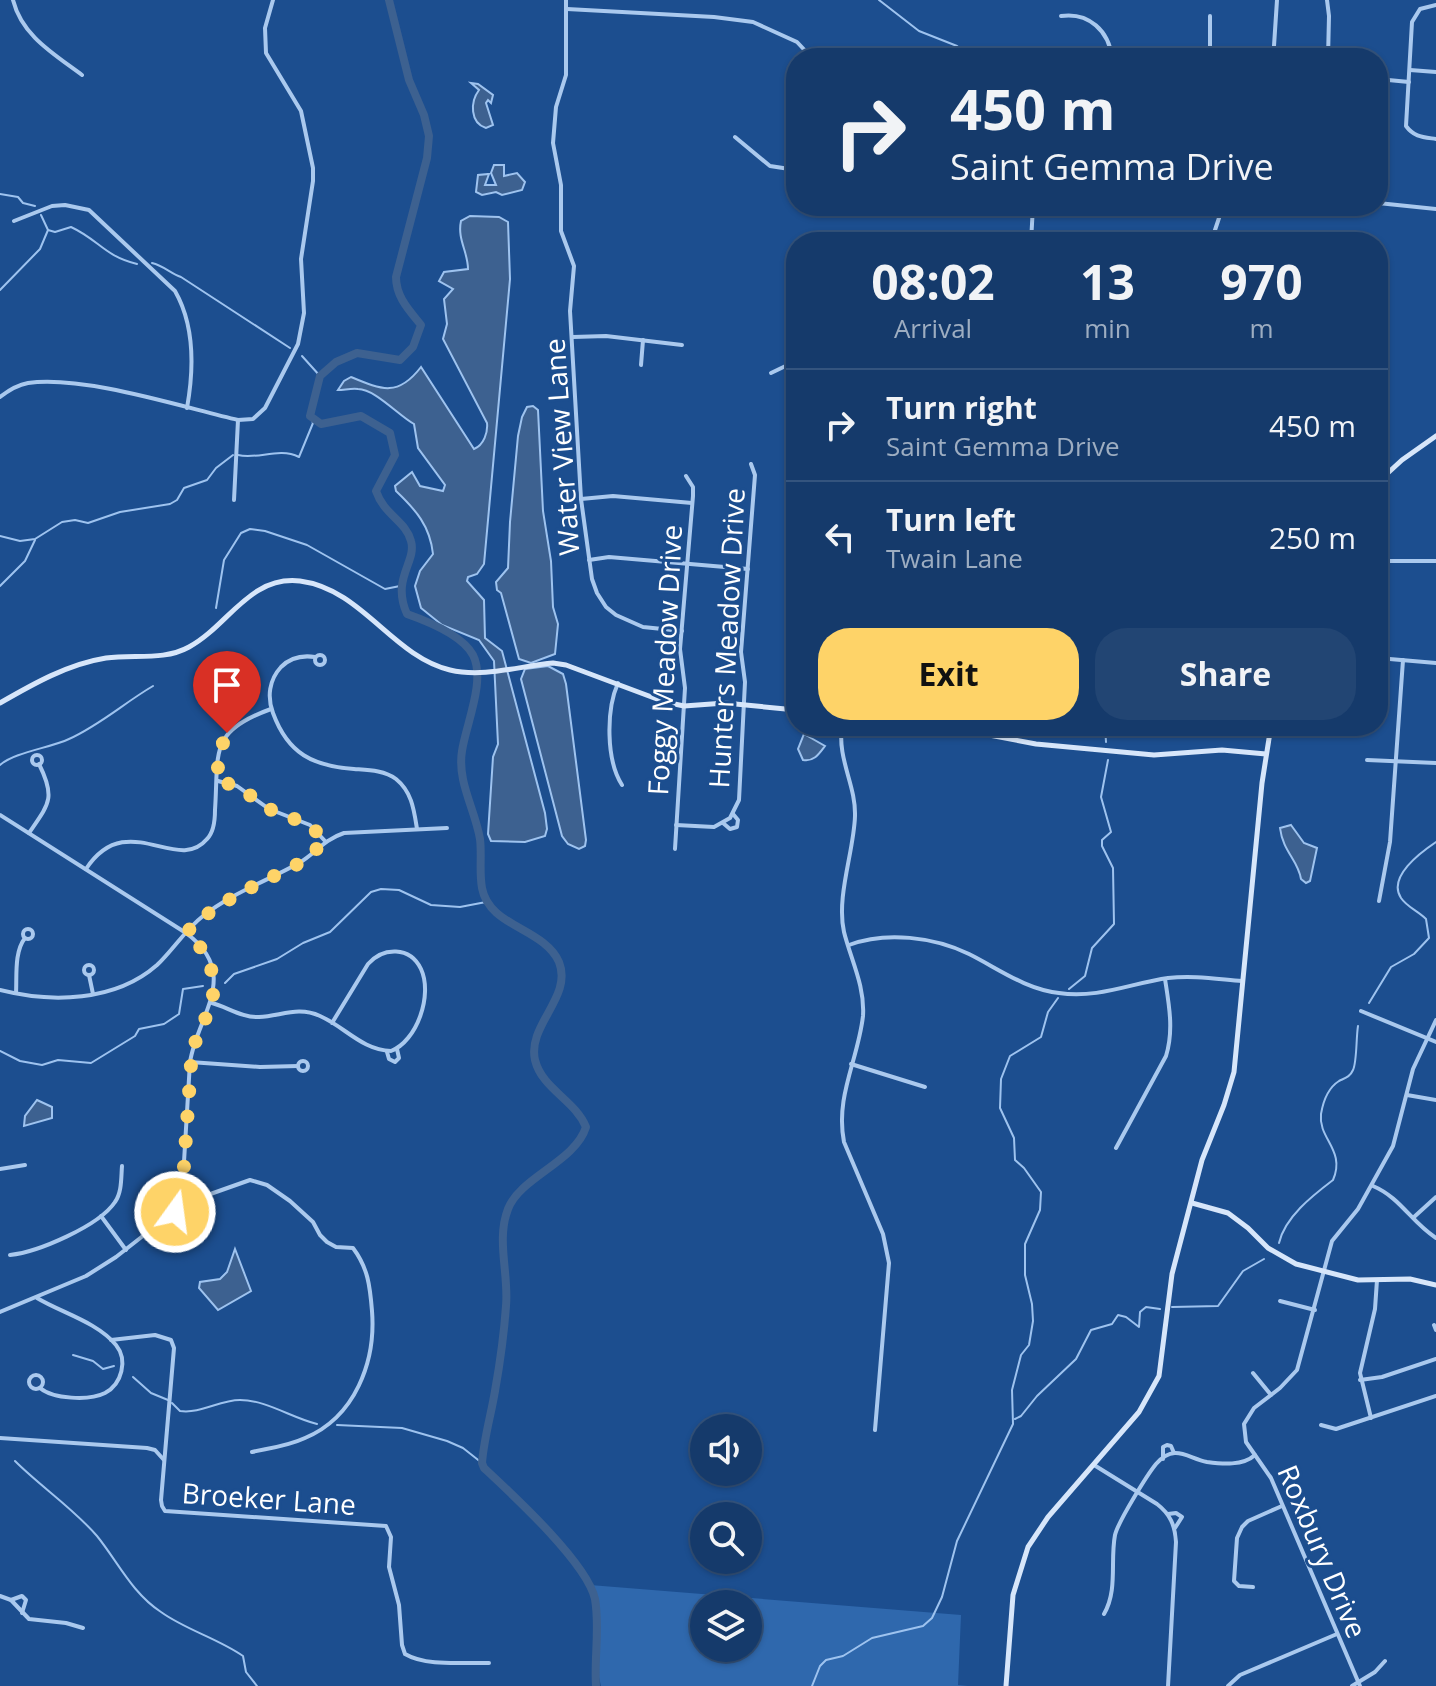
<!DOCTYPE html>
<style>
body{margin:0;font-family:"Open Sans",sans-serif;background:#224573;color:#f1f3f6;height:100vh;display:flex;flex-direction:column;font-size:30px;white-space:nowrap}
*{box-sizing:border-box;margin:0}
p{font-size:26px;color:#9dadc1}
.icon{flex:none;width:44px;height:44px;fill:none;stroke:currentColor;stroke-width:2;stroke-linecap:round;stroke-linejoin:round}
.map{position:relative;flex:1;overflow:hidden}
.details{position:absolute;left:786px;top:232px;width:602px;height:504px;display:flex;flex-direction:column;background:#153a6b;border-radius:32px;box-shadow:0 2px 6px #0004,0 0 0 2px #34547e}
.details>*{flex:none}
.guide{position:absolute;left:786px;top:48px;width:602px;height:168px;border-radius:32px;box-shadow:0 2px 6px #0004,0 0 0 2px #34547e;background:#153a6b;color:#f1f3f6;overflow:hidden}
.tools{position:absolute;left:690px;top:1414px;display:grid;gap:16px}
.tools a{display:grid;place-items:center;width:72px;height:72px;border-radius:50%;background:#153a6b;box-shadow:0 2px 6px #0004,0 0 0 2px #34547e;font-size:40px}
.pin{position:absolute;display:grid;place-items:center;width:68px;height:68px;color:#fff;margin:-82px -34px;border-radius:50% 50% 50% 0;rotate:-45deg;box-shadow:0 0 8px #0007}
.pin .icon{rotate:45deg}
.me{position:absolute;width:88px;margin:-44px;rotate:14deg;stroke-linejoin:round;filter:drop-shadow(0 0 6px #0008)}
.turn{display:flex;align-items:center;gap:28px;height:168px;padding:0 32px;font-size:36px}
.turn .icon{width:104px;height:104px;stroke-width:2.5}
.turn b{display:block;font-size:56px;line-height:68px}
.eta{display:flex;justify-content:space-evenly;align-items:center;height:136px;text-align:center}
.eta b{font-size:48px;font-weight:700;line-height:56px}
.button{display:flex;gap:16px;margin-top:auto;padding:16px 32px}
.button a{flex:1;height:92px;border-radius:32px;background:#fed368;color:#111;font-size:32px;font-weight:700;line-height:92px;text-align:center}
.button a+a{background:#224573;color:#f1f3f6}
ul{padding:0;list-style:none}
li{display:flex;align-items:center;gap:24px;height:112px;padding:0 32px;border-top:2px solid #34547e}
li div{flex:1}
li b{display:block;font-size:30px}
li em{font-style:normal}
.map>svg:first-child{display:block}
.green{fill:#2f68ad;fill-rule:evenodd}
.water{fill:#3d6190;stroke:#9ec3ef;stroke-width:2}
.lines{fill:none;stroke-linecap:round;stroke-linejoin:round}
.stream{stroke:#9ec3ef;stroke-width:2}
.river{stroke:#3d6190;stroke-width:8}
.street{stroke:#aac9ee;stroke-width:4}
.secondary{stroke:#d7e6fa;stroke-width:5}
.route{stroke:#fed368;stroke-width:14;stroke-dasharray:0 25.2}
.labels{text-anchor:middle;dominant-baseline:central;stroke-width:6;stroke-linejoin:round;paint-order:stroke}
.street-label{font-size:28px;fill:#fff;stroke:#1c4e8f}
</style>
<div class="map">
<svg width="1436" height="1686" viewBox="0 0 1436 1686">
<rect width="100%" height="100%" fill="#1c4e8f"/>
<path class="green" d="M590,1585l371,30 -3,70 10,1h-367l-3,-13v-64zM704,1604h44v44h-44z"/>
<g class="water">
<path d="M471,83l7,1 15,11 -2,8 -3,-3 -2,3 7,22 -7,3c-16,-5 -16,-26 -7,-38z"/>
<polygon points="494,165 504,165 504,176 517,173 525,182 522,190 502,195 496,192 482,195 476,192 478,175 489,174 485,185 496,185 491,173"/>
<path d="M470,216l29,1 9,5 2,57 -26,285 -7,10 -9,3 -1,4 17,19 1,38 17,13 43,162 2,16 -2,7 -20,6 -34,-1 -3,-7 5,-77 5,-13 -4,-83 -15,-21 -37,-15 -21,-17 -6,-22 5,-15 13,-17c-3,-28 -17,-44 -37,-63l-1,-5 17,-14 8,14 23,5 2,-6 -27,-37 -4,-24c-16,-9 -39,-35 -56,-35 -6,-1 -14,1 -20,1l6,-9 7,-4c31,13 47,20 70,-10l53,82c10,-4 14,-17 13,-26l-44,-84 4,-15 -3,-25 9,-10 -14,-8 5,-9 24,-3c0,-17 -11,-30 -7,-48z"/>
<polygon points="533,406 538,410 543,511 551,561 553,607 558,624 555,654 531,663 519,659 501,593 497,590 496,582 508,568 510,522 518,436 522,417 527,407"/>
<polygon points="548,666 563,674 566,684 586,840 585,846 579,849 568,844 562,836 521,679 525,669"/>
<path d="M804,734l21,12c-6,8 -11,16 -22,14l-5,-11z"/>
<path d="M1291,825l13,18 13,5 -7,33 -4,2 -5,-4c-3,-19 -18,-27 -21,-51z"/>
<polygon points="37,1100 52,1107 52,1118 24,1126 25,1116"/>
<polygon points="235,1249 251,1291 218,1310 199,1288 200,1282 220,1279 227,1272"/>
</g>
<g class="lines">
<g class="stream">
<polyline points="879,0 919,31 957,46 972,58"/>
<polyline points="0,194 18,197 23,203 35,206"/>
<path d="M48,230l7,2 16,-5c28,13 33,29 66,37"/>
<path d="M152,263c12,3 18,10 29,14l109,71"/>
<polyline points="0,290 40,249 48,230 41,215"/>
<polyline points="302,356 320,376"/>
<path d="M238,455c19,5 41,-8 61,2l14,-34 -3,-7"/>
<polyline points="0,536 20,541 35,539 62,522 75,520 88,523 120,512 170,504 177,500 184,488 207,480 216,468 233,455"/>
<polyline points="0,586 25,561 35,540"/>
<polyline points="216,608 224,560 241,533 250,529 265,531 307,545 385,589 400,586"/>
<polyline points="1105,726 1106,742"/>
<path d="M0,765c15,-13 50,-17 69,-26 31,-14 55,-36 84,-53"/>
<polyline points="225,983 234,974 277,959 303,943 330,932 371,892 381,889 399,890 431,905 460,907 486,902"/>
<polyline points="1069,989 1085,976 1092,948 1114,924 1113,868 1102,846 1102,840 1111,832 1101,797 1108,760"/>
<path d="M1369,1003l22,-36 23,-13 15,-16 -3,-19c-8,-8 -19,-12 -25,-21 -14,-21 20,-46 35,-56"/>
<polyline points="0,1051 20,1061 42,1065 58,1060 91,1063 135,1036 139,1029 164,1024 179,1014 183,989 203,986"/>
<path d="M1279,1243c6,-26 33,-47 54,-63 13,-30 -15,-41 -12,-66 2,-12 7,-26 18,-33 6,-3 11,-4 14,-11 4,-8 3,-32 5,-44"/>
<polyline points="1172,1307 1218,1306 1243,1271 1264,1259"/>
<polyline points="73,1355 93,1361 103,1369 114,1366"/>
<polyline points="133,1377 151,1393 168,1400"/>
<path d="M172,1403l8,8c21,3 39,-11 60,-11 26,0 52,18 77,24"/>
<polyline points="1015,1419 1021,1416 1037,1396 1076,1359 1091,1330 1112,1324 1118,1315 1126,1317 1139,1327 1140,1312 1146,1307 1160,1309"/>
<polyline points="337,1425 402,1428 447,1441 463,1448 482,1463"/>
<path d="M15,1461c26,26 58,47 82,75 21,26 35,57 64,76 25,18 56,26 82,44l3,16 11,14"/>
<polyline points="812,1686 820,1666 826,1660 843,1656 872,1638 923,1626 932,1618 942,1597 957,1541 1013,1424 1012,1390 1021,1355 1029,1345 1033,1321 1032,1304 1025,1275 1025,1244 1040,1210 1041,1192 1024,1168 1015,1160 1014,1138 1000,1108 1001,1079 1010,1056 1041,1037 1048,1012 1058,998"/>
</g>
<path class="river" d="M389,0l20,80 15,35 5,21 -2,22 -31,119c0,20 13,33 25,48l-8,22 -13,13 -43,-7 -21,9 -16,14 -10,40 11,8 40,-8 29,17 5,22 -19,36c8,24 30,30 35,50 6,21 -20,37 -4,73 20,7 55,21 66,41 13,26 -7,69 -11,96 -5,31 13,58 18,88 2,16 -1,33 2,49 7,39 62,40 77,74 14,35 -32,63 -24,98 7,29 40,40 51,67 -11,35 -66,50 -78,82 -12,31 1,65 -2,97 -2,28 -6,57 -11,85 -4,24 -11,47 -13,72l2,5c29,27 103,95 111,131 5,29 -1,59 1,87"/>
<g class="street">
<path d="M13,0c9,36 41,54 69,75"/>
<polyline points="566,0 566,75 556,107 553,143 561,185 561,231 574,266 570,311 581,499 592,579 597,593 606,607 616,615 643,627 682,631"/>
<polyline points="1327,0 1329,16 1328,58"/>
<path d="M1436,5l-16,4 -8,13 -6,104c8,11 17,11 30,13"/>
<polyline points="567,9 714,17 753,22 797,42 812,58"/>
<path d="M1061,16c28,-4 48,15 51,42"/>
<polyline points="1274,46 1277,0"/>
<polyline points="1210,58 1210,16"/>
<polyline points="1410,70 1436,72"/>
<polyline points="1378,79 1409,82"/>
<polyline points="735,137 770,166 796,170"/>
<polyline points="1378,203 1436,209"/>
<path d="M14,221l38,-15 13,-1 24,5 86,81c20,35 19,78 12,117"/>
<polyline points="1031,242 1033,206"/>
<polyline points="1211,242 1223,206"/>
<polyline points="573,337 606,336 682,345"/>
<polyline points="641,365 643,340"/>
<polyline points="771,373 796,361"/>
<path d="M0,397c9,-7 17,-12 28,-14 55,-8 154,24 210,37l15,-1 12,-11 33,-64 6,-31 -3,-54 12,-78v-13l-12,-57 -35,-58 -1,-25 8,-28"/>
<polyline points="581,499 613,496 692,503"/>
<polyline points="234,500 238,420"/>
<polyline points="589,560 609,557 748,569"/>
<polyline points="1378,561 1436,561"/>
<circle cx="320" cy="660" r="5"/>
<path d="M315,657c-13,-2 -24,0 -34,10 -12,13 -14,30 -8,46 15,41 40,53 81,56 14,1 30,1 42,10 16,13 18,31 21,50"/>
<polyline points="1378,658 1436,663"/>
<path d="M618,683c-12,27 -12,77 4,102"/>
<path d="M842,726c-5,33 14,59 13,90 -1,35 -19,81 -11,116 7,28 21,54 19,84 -5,44 -28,81 -19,126l39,92 6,29 -14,167"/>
<circle cx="37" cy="760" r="5"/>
<polyline points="1367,760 1436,763"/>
<polyline points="218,781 237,786 269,809 310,825 325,841"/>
<path d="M0,815l186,118c56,41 11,83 4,129l-8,133 3,8"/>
<polyline points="723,823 730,829 737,827 738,820 733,814"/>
<polyline points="676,825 714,827 730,818 739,800 745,682 741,652 755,475 751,464"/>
<path d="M29,833c20,-29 27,-35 10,-69"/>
<polyline points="675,849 685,688 680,649 693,496 693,487 686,476"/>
<path d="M86,869c41,-62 91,6 121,-30 7,-7 8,-20 8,-29 4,-58 -7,-78 56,-101"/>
<polyline points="1379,901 1390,842 1403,660"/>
<circle cx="28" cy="934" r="5"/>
<path d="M849,945c37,-14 85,-8 120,9 30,15 56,35 90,39 38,6 73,-10 109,-15 25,-3 49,1 74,3"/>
<circle cx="89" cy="970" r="5"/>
<polyline points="89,975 93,994"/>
<path d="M0,990c51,13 115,12 157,-25 16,-15 28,-35 46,-49 29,-23 64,-35 96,-53 17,-10 24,-23 45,-30l103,-5"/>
<path d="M16,993c1,-17 -2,-41 9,-55"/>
<path d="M212,1003c15,4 31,15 47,14 22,-1 39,-11 61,-1 25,11 42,34 71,35 26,-10 42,-56 30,-82 -11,-23 -38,-22 -53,-5l-36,59"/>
<polyline points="1361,1011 1436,1042"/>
<polyline points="387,1052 389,1059 395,1062 399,1058 397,1049"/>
<circle cx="303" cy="1066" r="5"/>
<polyline points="190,1062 260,1067 298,1066"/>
<polyline points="851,1064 925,1087"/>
<polyline points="1407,1095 1436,1100"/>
<path d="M1116,1148l50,-92c8,-26 3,-51 -1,-77"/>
<polyline points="0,1169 25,1165"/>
<path d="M1373,1186c28,12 38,36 63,52"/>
<polyline points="101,1216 126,1250"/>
<polyline points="1414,1217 1436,1197"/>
<path d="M10,1255c28,-3 89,-29 105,-53 7,-10 6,-24 7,-36"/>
<path d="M37,1298c25,15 60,24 79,47 12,15 6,39 -11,48 -16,8 -52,6 -65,-5"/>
<polyline points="1280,1301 1315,1310"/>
<path d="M0,1312l86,-36 30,-19 69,-54 65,-23 17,5 23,16 23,21 7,13 7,7 9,5 17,1c15,20 17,38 19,63 4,51 -17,106 -67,127 -17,8 -35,10 -53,14"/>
<polyline points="1434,1325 1436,1330"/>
<path d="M111,1340l44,-5 16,5 3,8 -13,152 1,6 3,5 221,15 5,11 -2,30 10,38 3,40 3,9c22,13 59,8 84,9"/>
<polyline points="1253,1373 1271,1395"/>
<circle cx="36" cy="1382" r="7"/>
<polyline points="1360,1380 1382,1377 1436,1359"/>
<polyline points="1371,1418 1360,1373 1375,1309 1377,1280"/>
<polyline points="1321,1425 1336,1429 1436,1396"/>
<polyline points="0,1438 147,1448 155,1450 164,1460"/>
<polyline points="1163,1459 1163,1447 1167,1445 1171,1446 1174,1453"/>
<path d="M1094,1465l63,39c13,10 18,21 19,38l-8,144"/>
<polyline points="1168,1514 1176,1513 1182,1517 1175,1528"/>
<polyline points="1253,1587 1239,1586 1234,1581 1237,1538 1242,1527 1248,1521 1282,1506"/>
<polyline points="0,1596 11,1600 29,1619 66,1623 83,1628"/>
<polyline points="11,1600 22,1596 26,1600 22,1613"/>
<path d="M1104,1614c14,-24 6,-53 11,-79 3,-13 32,-60 41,-71 19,-21 31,-6 51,-2 15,2 36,4 48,-7"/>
<polyline points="1228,1686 1240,1675 1337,1634"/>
<polyline points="1352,1686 1375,1672 1385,1661"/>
<polyline points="1360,1686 1271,1478 1246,1442 1244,1424 1254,1408 1280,1388 1297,1370 1332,1241 1358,1209 1393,1146 1413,1069 1436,1020"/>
</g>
<g class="secondary">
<polyline points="1378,482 1402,460 1436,436"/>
<path d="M0,703c33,-19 68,-39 106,-45 28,-4 58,3 83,-11 39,-21 61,-72 111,-66 62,8 92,75 150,89 33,8 70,-4 103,-7l13,2 99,37 19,4 41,-3 71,7"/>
<polyline points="874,726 912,733 968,731 1036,744 1154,755 1222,750 1266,754"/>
<polyline points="1192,1203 1228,1213 1248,1228 1268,1248 1296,1264 1358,1280 1410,1279 1436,1285"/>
<polyline points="1006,1686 1013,1595 1028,1547 1048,1517 1139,1412 1159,1376 1172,1274 1202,1160 1224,1105 1234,1072 1262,783 1271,726"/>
</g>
</g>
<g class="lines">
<path class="route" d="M175,1212l10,-9 -3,-8 10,-145 20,-47 2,-17 -1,-12 -8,-19 -8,-13 -11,-9c31,-32 71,-48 110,-68 11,-6 20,-16 29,-24l-15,-16 -41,-16 -32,-23 -20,-5 2,-28 8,-20"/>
</g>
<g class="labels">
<g class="street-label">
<text transform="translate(561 447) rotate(-94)">Water View Lane</text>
<text transform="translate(726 638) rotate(-87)">Hunters Meadow Drive</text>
<text transform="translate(664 660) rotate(-87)">Foggy Meadow Drive</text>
<text transform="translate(269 1498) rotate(4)">Broeker Lane</text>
<text transform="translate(1323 1551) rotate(67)">Roxbury Drive</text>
</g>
</g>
</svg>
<div class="tools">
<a><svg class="icon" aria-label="sound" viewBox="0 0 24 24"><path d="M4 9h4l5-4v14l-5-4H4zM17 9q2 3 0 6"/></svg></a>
<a><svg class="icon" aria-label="search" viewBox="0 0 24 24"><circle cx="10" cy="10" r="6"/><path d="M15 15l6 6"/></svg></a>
<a><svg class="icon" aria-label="layers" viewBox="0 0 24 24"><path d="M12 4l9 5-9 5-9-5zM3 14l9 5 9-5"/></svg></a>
</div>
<div class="pin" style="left:227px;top:733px;background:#d93025"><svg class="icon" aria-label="arrive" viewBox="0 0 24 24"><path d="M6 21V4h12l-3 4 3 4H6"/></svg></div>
<svg class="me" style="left:175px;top:1212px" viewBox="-20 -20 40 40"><circle r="17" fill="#fed368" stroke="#fff" stroke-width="3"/><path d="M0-11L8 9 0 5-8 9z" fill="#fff"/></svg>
<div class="guide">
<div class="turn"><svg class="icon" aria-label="right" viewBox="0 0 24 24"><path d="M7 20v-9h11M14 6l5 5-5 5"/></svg><div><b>450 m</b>Saint Gemma Drive</div></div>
</div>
<section class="details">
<div class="eta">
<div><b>08:02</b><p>Arrival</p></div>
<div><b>13</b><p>min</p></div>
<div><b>970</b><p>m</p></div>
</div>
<ul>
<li><svg class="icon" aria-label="right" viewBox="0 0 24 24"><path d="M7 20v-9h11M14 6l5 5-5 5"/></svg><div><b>Turn right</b><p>Saint Gemma Drive</p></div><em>450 m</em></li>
<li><svg class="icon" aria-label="left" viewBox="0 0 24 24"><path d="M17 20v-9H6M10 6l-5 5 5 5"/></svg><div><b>Turn left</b><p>Twain Lane</p></div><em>250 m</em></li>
</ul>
<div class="button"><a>Exit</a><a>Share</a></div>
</section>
</div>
